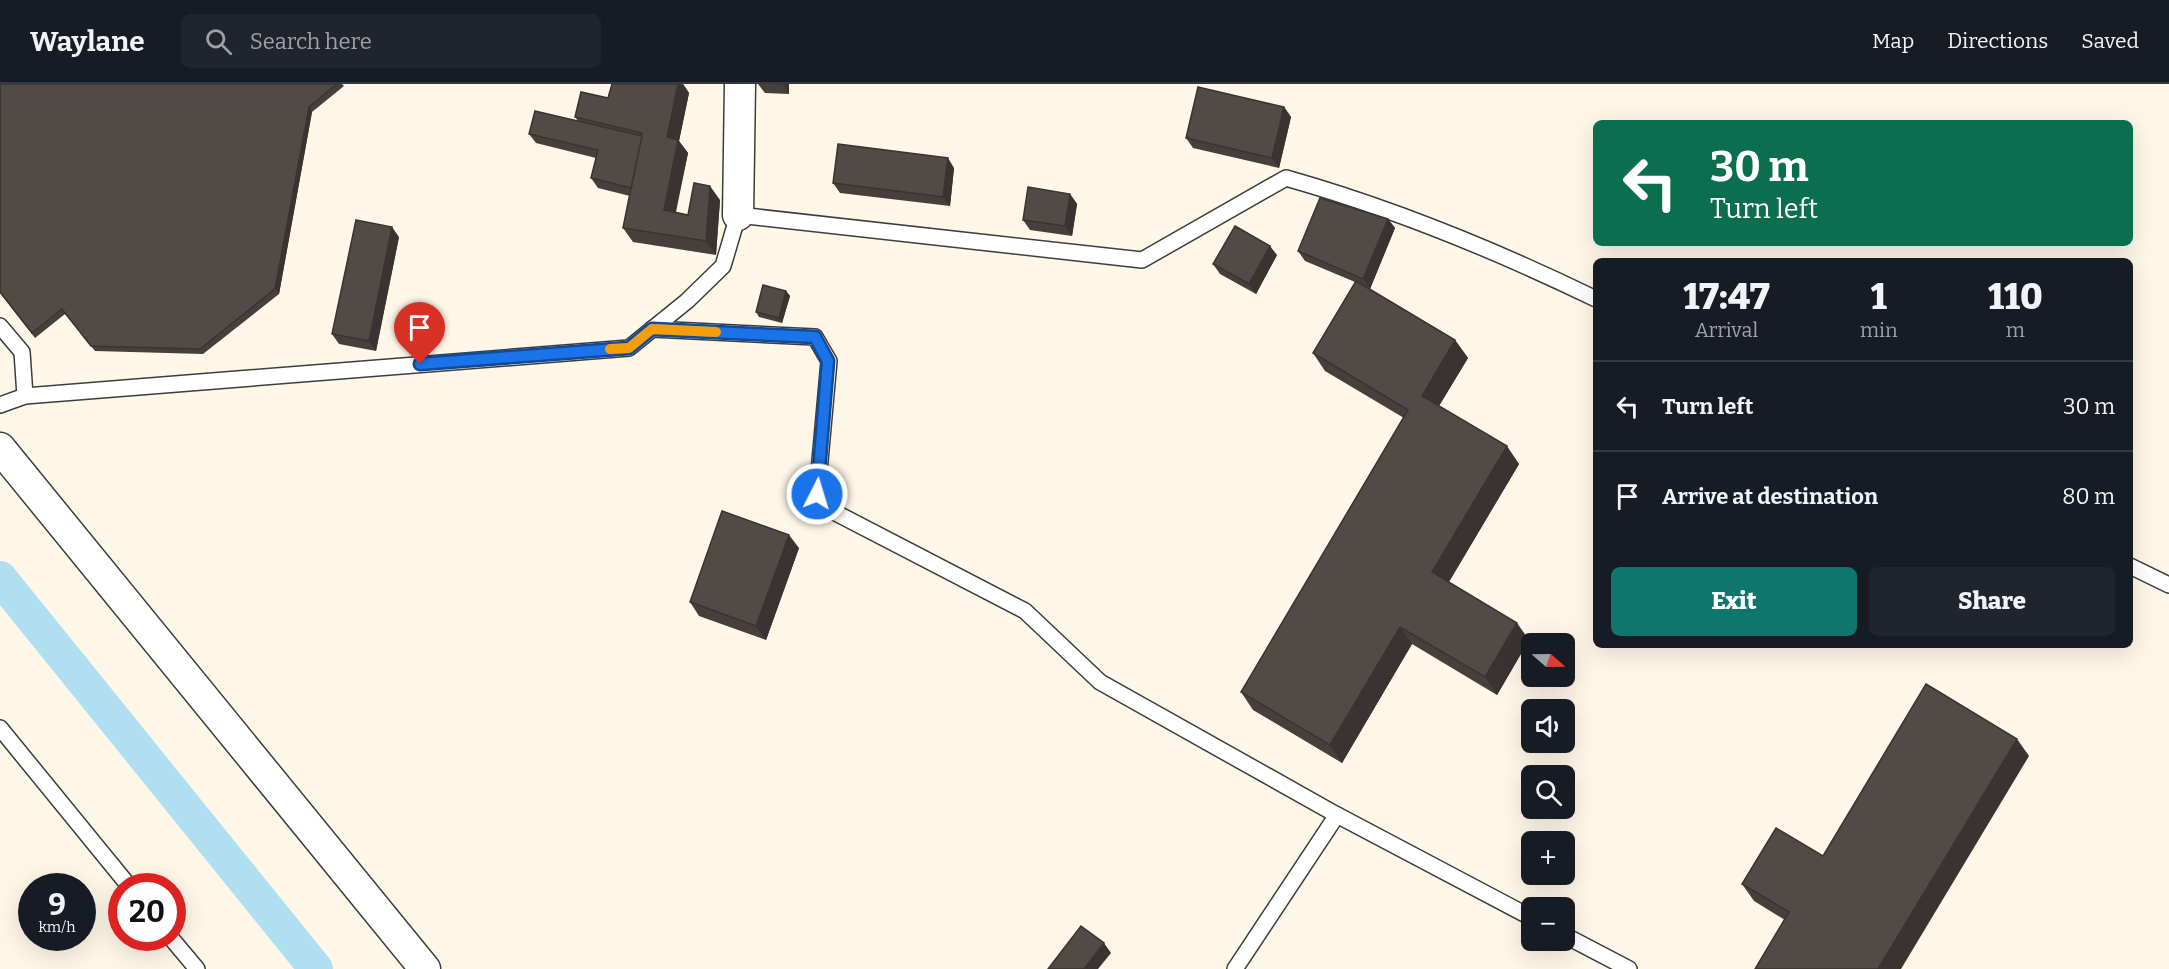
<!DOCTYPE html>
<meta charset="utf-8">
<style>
body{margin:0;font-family:Bitter,serif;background:#20242c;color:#f1f3f6;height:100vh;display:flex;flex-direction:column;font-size:22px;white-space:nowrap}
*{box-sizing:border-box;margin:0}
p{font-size:20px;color:#9ea1a6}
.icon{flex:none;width:33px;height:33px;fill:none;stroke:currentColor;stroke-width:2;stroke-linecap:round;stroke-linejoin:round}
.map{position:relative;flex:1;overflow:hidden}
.sheet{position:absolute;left:1593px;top:174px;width:540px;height:390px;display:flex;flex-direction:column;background:#171b24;border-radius:9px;box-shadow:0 6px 24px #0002}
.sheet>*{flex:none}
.hud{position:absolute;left:1593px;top:36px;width:540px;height:126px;border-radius:9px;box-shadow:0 6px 24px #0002;background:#0b6e4f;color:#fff;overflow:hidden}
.needle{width:39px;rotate:110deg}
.tools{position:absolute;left:1521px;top:549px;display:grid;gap:12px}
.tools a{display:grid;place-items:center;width:54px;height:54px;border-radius:9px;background:#171b24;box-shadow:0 6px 24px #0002;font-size:30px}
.speed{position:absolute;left:18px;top:789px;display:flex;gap:12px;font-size:30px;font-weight:700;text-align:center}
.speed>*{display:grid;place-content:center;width:78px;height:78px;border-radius:50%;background:#171b24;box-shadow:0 6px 24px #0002;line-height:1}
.speed small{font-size:15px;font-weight:400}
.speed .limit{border:9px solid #d22;background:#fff;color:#111}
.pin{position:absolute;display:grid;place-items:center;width:51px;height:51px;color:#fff;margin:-62px -26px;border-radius:50% 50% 50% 0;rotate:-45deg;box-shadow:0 0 6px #0007}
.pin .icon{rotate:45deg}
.me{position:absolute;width:66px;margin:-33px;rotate:5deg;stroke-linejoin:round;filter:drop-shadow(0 0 4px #0008)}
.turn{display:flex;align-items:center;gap:21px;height:126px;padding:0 18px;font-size:27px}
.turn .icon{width:78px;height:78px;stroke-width:2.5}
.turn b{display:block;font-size:42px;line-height:51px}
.eta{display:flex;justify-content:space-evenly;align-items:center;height:102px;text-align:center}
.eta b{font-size:36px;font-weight:800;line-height:42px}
.button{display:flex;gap:12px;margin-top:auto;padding:12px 18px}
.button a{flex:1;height:69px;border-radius:9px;background:#0f766e;color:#fff;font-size:24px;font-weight:800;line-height:69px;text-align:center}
.button a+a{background:#20242c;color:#f1f3f6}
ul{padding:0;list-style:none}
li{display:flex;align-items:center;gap:18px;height:90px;padding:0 18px;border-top:2px solid #363941}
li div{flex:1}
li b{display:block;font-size:22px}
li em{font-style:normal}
header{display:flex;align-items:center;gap:36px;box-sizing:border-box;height:84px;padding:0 30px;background:#171b24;border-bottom:2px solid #363941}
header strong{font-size:28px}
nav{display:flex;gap:33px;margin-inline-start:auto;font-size:21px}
.search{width:420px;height:54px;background:#20242c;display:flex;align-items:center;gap:15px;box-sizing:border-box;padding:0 21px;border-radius:9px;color:#9ea1a6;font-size:22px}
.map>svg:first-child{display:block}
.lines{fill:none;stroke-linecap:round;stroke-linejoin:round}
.canal{stroke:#b0dff2;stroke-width:34}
.lane-casing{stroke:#3d3d3d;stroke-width:18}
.street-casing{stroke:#3d3d3d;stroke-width:33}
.lane{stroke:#fff;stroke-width:15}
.street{stroke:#fff;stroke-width:30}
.wall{fill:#46403d}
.shaded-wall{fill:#393432}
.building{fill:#514a47;stroke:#393432;stroke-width:1.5}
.route-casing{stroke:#114b97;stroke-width:15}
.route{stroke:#1a73e8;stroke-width:10}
.slow{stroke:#f59e0b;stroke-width:10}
</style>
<header>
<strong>Waylane</strong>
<div class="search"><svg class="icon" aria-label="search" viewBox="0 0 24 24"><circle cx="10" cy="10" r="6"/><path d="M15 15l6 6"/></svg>Search here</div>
<nav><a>Map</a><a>Directions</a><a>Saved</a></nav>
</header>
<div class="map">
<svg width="2169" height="885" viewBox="0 0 2169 885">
<rect width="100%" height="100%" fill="#fef7e8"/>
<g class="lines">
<polyline class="canal" points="0,494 316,885"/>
<defs>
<g id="lane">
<polyline points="0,242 22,268 25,312"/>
<polyline points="652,245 815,253 829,277 817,410 836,429 1025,527 1100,598 1337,731 1532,834"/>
<path d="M0,321l25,-9 604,-48 58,-47 36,-35 15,-51 404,45 144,-82c106,30 211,73 310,121"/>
<polyline points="2130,482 2169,501"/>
<polyline points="0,644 129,802"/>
<polyline points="1564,851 1629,885"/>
<polyline points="171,854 197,885"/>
<polyline points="1235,885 1337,731"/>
</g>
<g id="street">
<polyline points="738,131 740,0"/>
<polyline points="0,364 425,885"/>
</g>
</defs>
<use href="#lane" class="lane-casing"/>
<use href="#street" class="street-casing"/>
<use href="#lane" class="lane"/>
<use href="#street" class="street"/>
</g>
<g class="wall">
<polygon points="0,0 342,0 344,2 312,28 279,210 203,270 95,267 65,230 35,254 0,209"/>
<polygon points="612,0 683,0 689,9 679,57 688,69 676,128 688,131 720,116 716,171 633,158 623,144 630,112 598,104 591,94 596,74 536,59 529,50 578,37 575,33 608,14"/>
<polygon points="758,0 789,0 789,10 765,9"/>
<polygon points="1284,23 1291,33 1279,84 1193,64 1186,54"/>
<polygon points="954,84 950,122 840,109 833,99"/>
<polygon points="1070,110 1077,120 1072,152 1030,146 1023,136"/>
<polygon points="1388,135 1395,144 1370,205 1455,256 1468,274 1439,322 1519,380 1449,498 1529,556 1497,611 1412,560 1342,679 1253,626 1241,608 1404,334 1325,287 1313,269 1355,198 1305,177 1298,167"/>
<polygon points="399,153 376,267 339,260 332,250"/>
<polygon points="1277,171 1256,210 1220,190 1213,180"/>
<polygon points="786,207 790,212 782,239 759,233 756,228"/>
<polygon points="799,464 766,556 699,532 690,518"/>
<polygon points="2029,672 1785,836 1754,817 1742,800 1823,772"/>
</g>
<g class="shaded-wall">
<polygon points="678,0 683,0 689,9 679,57 688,69 673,139 664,126 667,53"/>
<polygon points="783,0 789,0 789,10"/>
<polygon points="309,23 312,28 279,210 275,205"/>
<polygon points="1284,23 1291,33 1279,84 1272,74"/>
<polygon points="948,74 954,84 950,122 943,113"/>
<polygon points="710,102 720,116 716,171 706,157"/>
<polygon points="1070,110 1077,120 1072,152 1065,142"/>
<polygon points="1388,135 1395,144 1370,205 1363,195"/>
<polygon points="392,143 399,153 376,267 369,257"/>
<polygon points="1270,162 1277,171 1256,210 1249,200"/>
<polygon points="786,207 790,212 782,239 779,234"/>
<polygon points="1455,256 1468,274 1434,330 1422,312"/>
<polygon points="1507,362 1519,380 1444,506 1432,488"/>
<polygon points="789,451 799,464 766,556 756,542"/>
<polygon points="1517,539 1529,556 1497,611 1485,593"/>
<polygon points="1400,543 1412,560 1342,679 1330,661"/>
<polygon points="2017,655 2029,672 1901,885 1878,885"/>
<polygon points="1104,859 1111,869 1098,885 1084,885"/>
</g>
<g class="building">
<polygon points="0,0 337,0 309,23 275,205 200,265 91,262 62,225 32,249 0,208"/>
<polygon points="612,0 678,0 667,53 678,56 664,126 688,131 694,99 710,102 706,157 623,144 642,49 575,33 581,8 608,14"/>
<polygon points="1198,3 1284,23 1272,74 1186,54"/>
<polygon points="535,27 642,52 631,104 591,94 598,66 529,50"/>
<polygon points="838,60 948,74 943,113 833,99"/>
<polygon points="1028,103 1070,110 1065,142 1023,136"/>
<polygon points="1320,114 1388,135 1363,195 1298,167"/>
<polygon points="356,136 392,143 369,257 332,250"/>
<polygon points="1235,142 1270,162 1249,200 1213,180"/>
<polygon points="1356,197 1455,256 1422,312 1507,362 1432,488 1517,539 1485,593 1400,543 1330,661 1241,608 1408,326 1313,269"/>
<polygon points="763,201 786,207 779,234 756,228"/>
<polygon points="722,427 789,451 756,542 690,518"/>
<polygon points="1926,600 2017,655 1878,885 1755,885 1789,828 1742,800 1776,744 1823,772"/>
<polygon points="1081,842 1104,859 1084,885 1048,885"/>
</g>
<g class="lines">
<defs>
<polyline id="route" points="420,280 629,264 652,245 815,253 828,277 817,410"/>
</defs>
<use href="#route" class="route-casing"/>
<use href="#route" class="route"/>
<polyline class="slow" points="610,265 629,264 652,245 716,248"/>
</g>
</svg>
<div class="tools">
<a><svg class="needle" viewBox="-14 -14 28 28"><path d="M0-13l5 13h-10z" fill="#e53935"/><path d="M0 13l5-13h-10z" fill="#9ea1a6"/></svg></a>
<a><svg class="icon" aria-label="sound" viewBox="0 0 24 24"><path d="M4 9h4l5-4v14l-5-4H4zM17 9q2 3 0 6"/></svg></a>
<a><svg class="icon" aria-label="search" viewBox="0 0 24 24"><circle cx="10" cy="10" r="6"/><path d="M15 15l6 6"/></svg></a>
<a>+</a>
<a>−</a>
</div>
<div class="speed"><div>9<small>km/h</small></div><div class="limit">20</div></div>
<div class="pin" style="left:420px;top:280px;background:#d93025"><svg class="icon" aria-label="arrive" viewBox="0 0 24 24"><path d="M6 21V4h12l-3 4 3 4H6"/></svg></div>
<svg class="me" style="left:817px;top:410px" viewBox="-20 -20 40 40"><circle r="17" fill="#1a73e8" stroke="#fff" stroke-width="3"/><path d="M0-11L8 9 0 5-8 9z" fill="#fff"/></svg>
<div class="hud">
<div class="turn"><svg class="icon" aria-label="left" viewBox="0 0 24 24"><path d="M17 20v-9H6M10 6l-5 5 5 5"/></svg><div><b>30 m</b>Turn left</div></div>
</div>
<section class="sheet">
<div class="eta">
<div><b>17:47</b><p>Arrival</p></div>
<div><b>1</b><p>min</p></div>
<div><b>110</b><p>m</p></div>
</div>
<ul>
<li><svg class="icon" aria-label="left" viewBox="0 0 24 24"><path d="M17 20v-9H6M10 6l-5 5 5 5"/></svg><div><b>Turn left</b></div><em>30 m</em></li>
<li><svg class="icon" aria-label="arrive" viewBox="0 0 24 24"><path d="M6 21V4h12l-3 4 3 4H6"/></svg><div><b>Arrive at destination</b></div><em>80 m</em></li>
</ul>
<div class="button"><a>Exit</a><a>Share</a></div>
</section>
</div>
